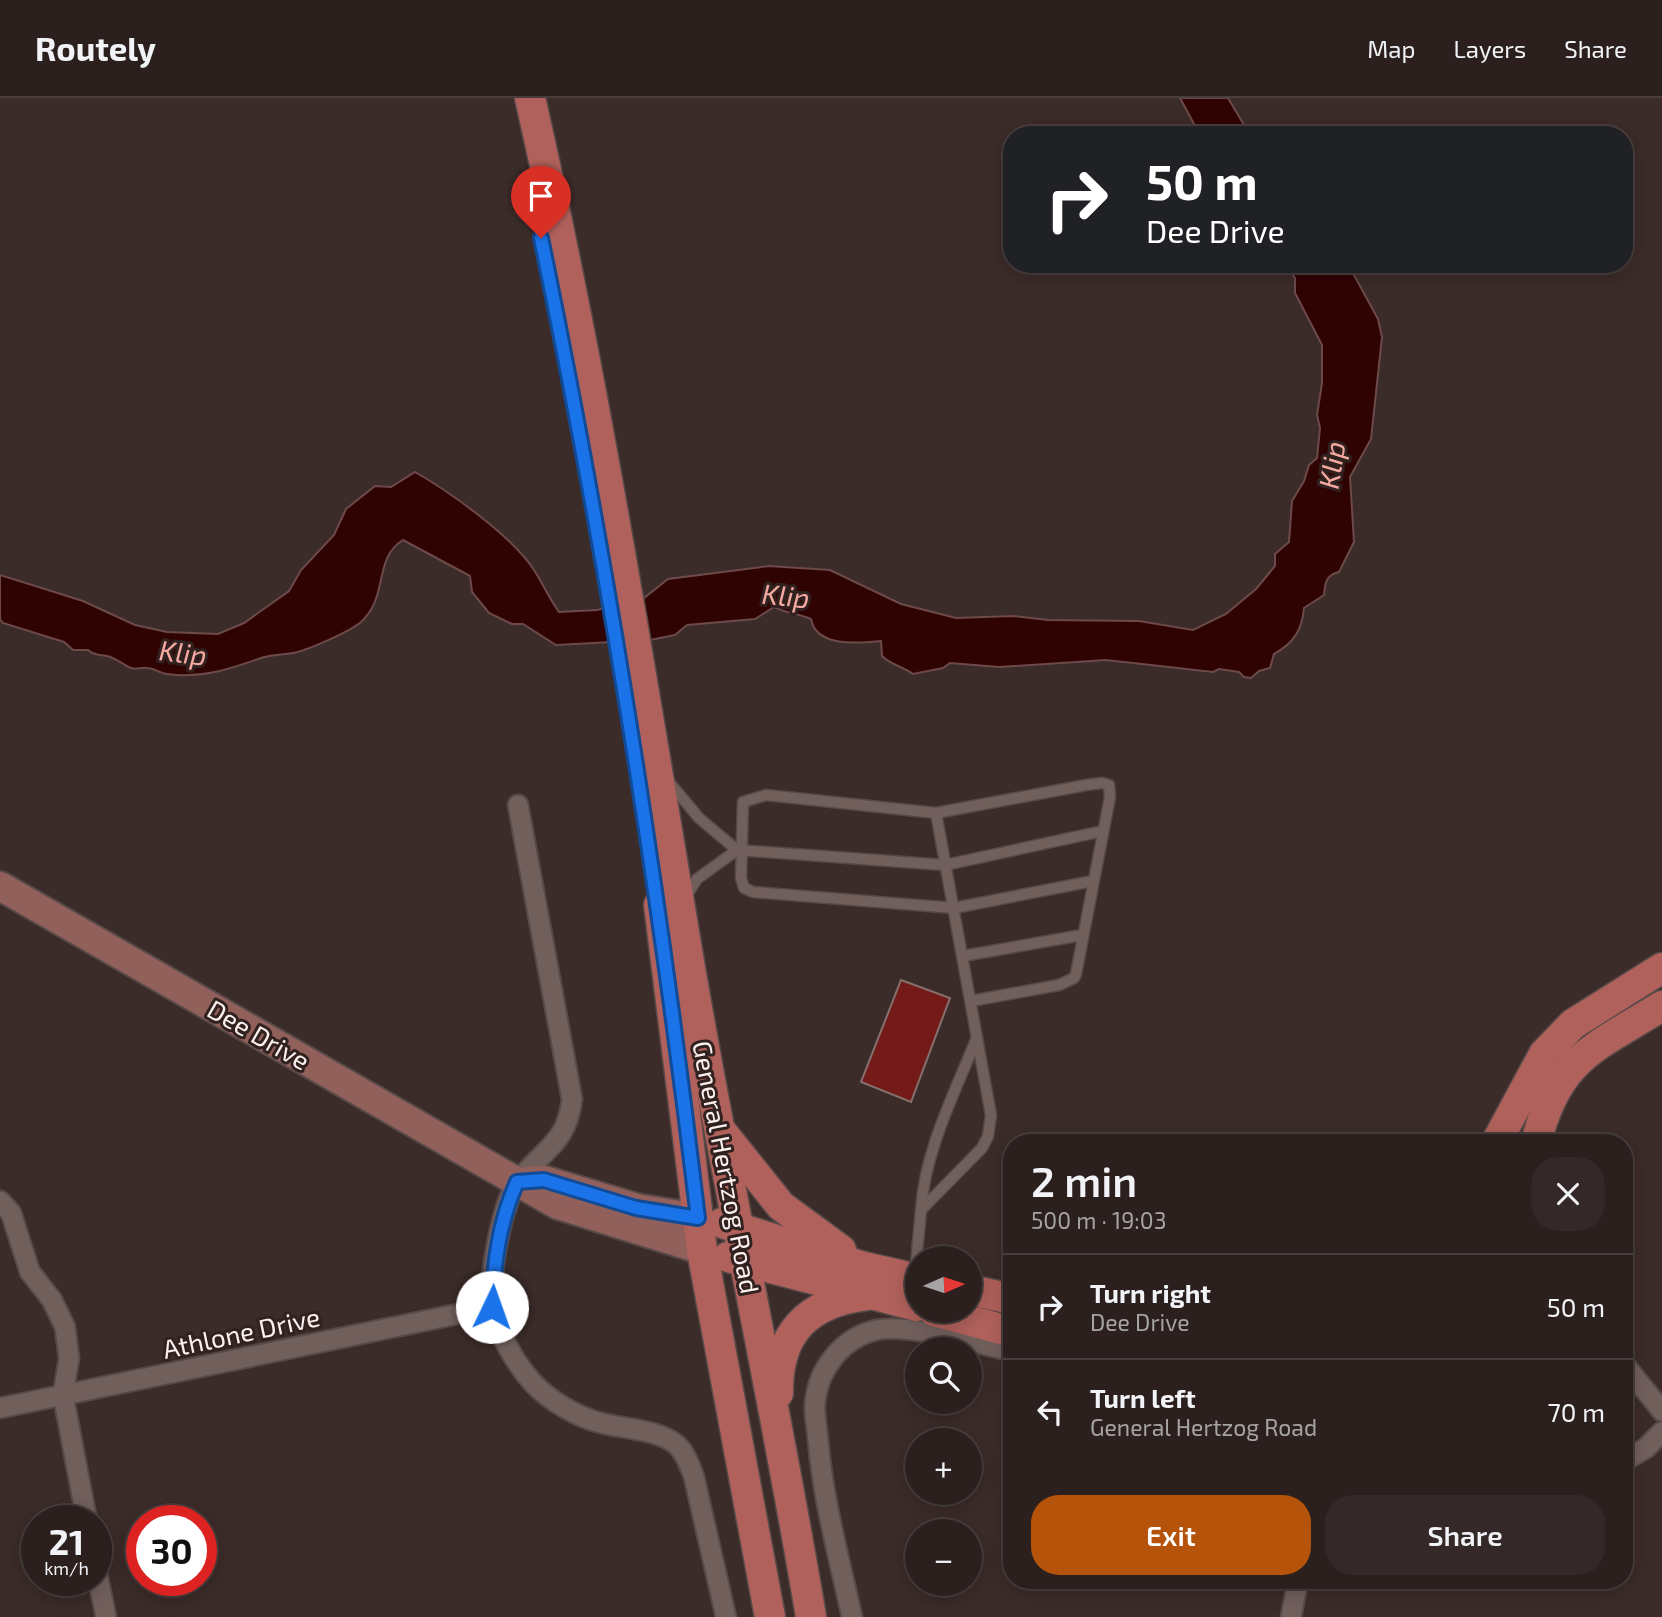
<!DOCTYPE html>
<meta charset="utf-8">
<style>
body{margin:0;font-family:"Exo 2",sans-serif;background:#342828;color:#f1f3f6;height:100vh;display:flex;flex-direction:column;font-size:26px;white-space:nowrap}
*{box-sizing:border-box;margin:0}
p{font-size:23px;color:#a6a3a4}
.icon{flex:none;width:38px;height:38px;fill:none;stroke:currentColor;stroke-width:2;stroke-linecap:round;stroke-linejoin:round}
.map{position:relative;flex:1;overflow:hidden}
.drawer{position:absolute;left:1003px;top:1036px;width:630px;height:455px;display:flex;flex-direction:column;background:#2c201f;border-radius:28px;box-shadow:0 4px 18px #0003,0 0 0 2px #483e3d}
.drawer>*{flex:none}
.top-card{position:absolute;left:1003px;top:28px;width:630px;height:147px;border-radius:28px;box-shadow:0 4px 18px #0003,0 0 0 2px #483e3d;background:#202124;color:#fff;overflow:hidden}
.needle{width:46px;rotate:87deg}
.fabs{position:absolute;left:905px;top:1148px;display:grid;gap:14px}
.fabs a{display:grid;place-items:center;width:77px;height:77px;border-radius:50%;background:#2c201f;box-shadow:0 4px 18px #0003,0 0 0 2px #483e3d;font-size:35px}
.speed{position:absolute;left:21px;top:1407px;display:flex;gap:14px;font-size:35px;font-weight:700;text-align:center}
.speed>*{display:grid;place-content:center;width:91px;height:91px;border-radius:50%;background:#2c201f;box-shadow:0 4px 18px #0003,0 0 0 2px #483e3d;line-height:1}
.speed small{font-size:18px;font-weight:400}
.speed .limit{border:10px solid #d22;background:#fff;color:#111}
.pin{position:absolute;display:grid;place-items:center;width:60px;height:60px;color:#fff;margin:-72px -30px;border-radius:50% 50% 50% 0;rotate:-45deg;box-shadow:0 0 7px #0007}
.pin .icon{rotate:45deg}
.me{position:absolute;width:77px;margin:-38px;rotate:3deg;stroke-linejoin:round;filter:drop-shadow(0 0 5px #0008)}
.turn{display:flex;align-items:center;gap:24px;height:147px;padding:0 28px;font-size:32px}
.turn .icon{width:91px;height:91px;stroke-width:2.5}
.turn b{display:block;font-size:49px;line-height:60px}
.round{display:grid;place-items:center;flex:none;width:74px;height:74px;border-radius:28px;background:#342828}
.summary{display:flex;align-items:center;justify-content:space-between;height:119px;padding:0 28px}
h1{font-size:42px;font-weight:600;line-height:52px}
.cta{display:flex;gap:14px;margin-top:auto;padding:14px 28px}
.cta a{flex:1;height:80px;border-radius:28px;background:#b45309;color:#fff;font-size:28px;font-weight:600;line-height:80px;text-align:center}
.cta a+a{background:#342828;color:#f1f3f6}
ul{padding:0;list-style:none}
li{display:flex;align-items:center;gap:21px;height:105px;padding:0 28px;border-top:2px solid #483e3d}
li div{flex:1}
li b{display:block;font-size:26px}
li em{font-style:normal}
header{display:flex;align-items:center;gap:42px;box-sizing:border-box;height:98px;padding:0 35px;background:#2c201f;border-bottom:2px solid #483e3d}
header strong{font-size:33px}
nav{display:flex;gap:38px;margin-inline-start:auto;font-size:24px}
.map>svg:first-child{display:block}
.water{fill:#300303;stroke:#6d4a4a;stroke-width:2}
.building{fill:#741b19;stroke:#84716e;stroke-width:2}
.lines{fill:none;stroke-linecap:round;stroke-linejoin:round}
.lane-casing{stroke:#564947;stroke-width:13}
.street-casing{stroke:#564947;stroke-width:23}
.secondary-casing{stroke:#564947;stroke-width:32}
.primary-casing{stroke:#564947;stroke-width:33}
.lane{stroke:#715f5c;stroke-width:10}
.street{stroke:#715f5c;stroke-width:19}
.secondary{stroke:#91605b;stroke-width:28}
.primary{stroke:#b1615b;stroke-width:30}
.route-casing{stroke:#114b97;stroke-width:18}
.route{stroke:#1a73e8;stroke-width:12}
.labels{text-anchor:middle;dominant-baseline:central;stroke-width:6;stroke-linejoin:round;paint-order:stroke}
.street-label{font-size:26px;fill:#fcf1f0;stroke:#312220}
.water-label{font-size:28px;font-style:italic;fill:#f6a9a0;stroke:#312220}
</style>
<header>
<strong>Routely</strong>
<nav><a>Map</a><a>Layers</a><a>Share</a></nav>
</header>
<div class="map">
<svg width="1662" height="1519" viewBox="0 0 1662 1519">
<rect width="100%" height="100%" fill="#3b2b29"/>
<g class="water">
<polygon points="1180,0 1228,0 1250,37 1200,37"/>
<path d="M1285,166h63l30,55 4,18 -11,102 -21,38 4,65 -15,30c-13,3 -14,11 -15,23l-20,13c-2,22 -10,35 -30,46l-4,14 -11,3 -8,7 -7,-1 -5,-5 -20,-3 -6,3 -107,-12 -107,7 -49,-4 -7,5 -30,6c-11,-8 -22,-9 -31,-18l-1,-15c-21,2 -65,7 -70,-22 -13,-6 -24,-5 -37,-12l-19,12 -68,6 -12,10 -25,5 -94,5 -33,-21h-11l-23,-11 -17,-21 -2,-16 -67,-36c-30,18 -14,57 -42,82 -10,9 -55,29 -68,31 -11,2 -22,1 -32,5 -31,11 -60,21 -94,16 -7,-1 -13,-6 -20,-6 -6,-1 -11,2 -16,0 -8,-3 -15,-10 -24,-12 -8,-2 -13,0 -19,-6h-15l-9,-8 -61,-19 -3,-4v-44l83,26 52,24 32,7 51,2 26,-11 45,-32 12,-21 33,-35 12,-26 29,-23 16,1 24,-15c35,20 97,64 119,98 9,14 15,28 25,42l38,-2 47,-12 24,-19 101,-13 61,4 71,34 55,14 57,-2 35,4 91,1 54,9 33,-16 30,-25 19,-23v-12l14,-12 3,-41 12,-20 5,-16 8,-7 3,-30 -3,-13 5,-32v-38l-27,-52v-15z"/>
</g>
<polygon class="building" points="901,882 950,900 911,1004 861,984"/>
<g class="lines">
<defs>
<g id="lane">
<polyline points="668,683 699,720 737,752 945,767 1103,733"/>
<polyline points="686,798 697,781 737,752"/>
<polyline points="963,858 1082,837"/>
<polyline points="971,903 1059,887 1074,880 1076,876 1110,699 1109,687 1102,685 1086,687 936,715 766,697 743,704 741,780 744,790 753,794 954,810 1093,783"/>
<path d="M921,1112c4,-61 34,-117 56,-173"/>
<polyline points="915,1176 921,1112 982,1050 988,1038 991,1017 936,715"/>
</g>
<g id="street">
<path d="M518,707l54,294c-5,44 -28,50 -53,81 -17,20 -32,104 -26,129 6,26 22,54 40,74 17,18 44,34 68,40 23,6 57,6 76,22 9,9 13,21 17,32l32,140"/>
<polyline points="0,1103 11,1115 30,1174 52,1202 65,1229 69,1260 63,1297 87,1423"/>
<polyline points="1624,1266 1662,1313"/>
<polyline points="0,1310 492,1209"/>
<polyline points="1624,1363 1646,1350 1662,1334"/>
<polyline points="96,1470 106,1519"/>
<path d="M852,1519c-13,-59 -29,-118 -34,-177 -1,-12 -4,-26 -3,-37 3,-34 27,-65 61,-73 33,-7 100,14 136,21"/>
<polyline points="1291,1519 1298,1482"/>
</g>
<g id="secondary">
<polyline points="0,788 558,1107 702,1152"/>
<polyline points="527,1083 544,1082 637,1110 698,1120"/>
</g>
<g id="primary">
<path d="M530,0c66,288 111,579 160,870 37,217 85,432 121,649"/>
<polyline points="659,807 702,1152 770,1519"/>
<polyline points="721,1033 781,1108 841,1152"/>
<polyline points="1496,1045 1544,956 1573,926 1662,870"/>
<path d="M1536,1045c21,-85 57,-94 126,-137"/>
<polyline points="722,1125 864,1169 917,1181"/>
<polyline points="728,1159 917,1208"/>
<polyline points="970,1192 1012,1201"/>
<polyline points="934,1213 1012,1234"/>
<path d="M778,1295c-1,-61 31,-91 89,-98"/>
</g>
</defs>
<use href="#lane" class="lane-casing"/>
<use href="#street" class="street-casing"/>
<use href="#secondary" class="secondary-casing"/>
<use href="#primary" class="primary-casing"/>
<use href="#lane" class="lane"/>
<use href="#street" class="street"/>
<use href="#secondary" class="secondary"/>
<use href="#primary" class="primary"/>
</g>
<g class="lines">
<defs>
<path id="route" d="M492,1209c2,-44 7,-85 25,-125l27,-2 92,28 62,10c-39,-329 -90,-655 -157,-980"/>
</defs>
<use href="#route" class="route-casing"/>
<use href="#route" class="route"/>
</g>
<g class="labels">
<g class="street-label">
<text transform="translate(259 936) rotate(30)">Dee Drive</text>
<text transform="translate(727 1069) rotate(79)">General Hertzog Road</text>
<text transform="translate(241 1234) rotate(-12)">Athlone Drive</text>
</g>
<g class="water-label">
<text transform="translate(1331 367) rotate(-81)">Klip</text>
<text transform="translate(786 497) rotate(6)">Klip</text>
<text transform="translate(183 554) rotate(7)">Klip</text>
</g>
</g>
</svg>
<div class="fabs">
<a><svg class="needle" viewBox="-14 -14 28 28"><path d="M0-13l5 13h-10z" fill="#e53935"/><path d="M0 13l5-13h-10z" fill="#a6a3a4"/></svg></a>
<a><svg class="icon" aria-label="search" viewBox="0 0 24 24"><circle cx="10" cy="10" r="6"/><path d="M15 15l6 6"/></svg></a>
<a>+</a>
<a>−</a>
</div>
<div class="speed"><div>21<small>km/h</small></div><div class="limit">30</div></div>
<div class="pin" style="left:541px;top:140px;background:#d93025"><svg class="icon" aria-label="arrive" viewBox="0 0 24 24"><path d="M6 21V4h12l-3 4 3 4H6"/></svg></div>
<svg class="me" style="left:492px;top:1209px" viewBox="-20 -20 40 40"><circle r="19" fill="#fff"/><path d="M0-13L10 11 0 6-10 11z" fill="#1a73e8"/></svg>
<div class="top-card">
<div class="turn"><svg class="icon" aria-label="right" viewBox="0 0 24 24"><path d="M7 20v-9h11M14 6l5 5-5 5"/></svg><div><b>50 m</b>Dee Drive</div></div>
</div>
<section class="drawer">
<div class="summary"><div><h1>2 min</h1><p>500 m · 19:03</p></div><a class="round"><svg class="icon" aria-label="close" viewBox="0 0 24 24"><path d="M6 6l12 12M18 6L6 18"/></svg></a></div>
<ul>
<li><svg class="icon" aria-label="right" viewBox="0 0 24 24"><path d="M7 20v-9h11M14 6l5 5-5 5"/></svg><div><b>Turn right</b><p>Dee Drive</p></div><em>50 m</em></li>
<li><svg class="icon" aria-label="left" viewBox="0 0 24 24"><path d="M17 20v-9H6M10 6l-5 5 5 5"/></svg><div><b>Turn left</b><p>General Hertzog Road</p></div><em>70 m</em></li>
</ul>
<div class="cta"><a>Exit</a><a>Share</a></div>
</section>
</div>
